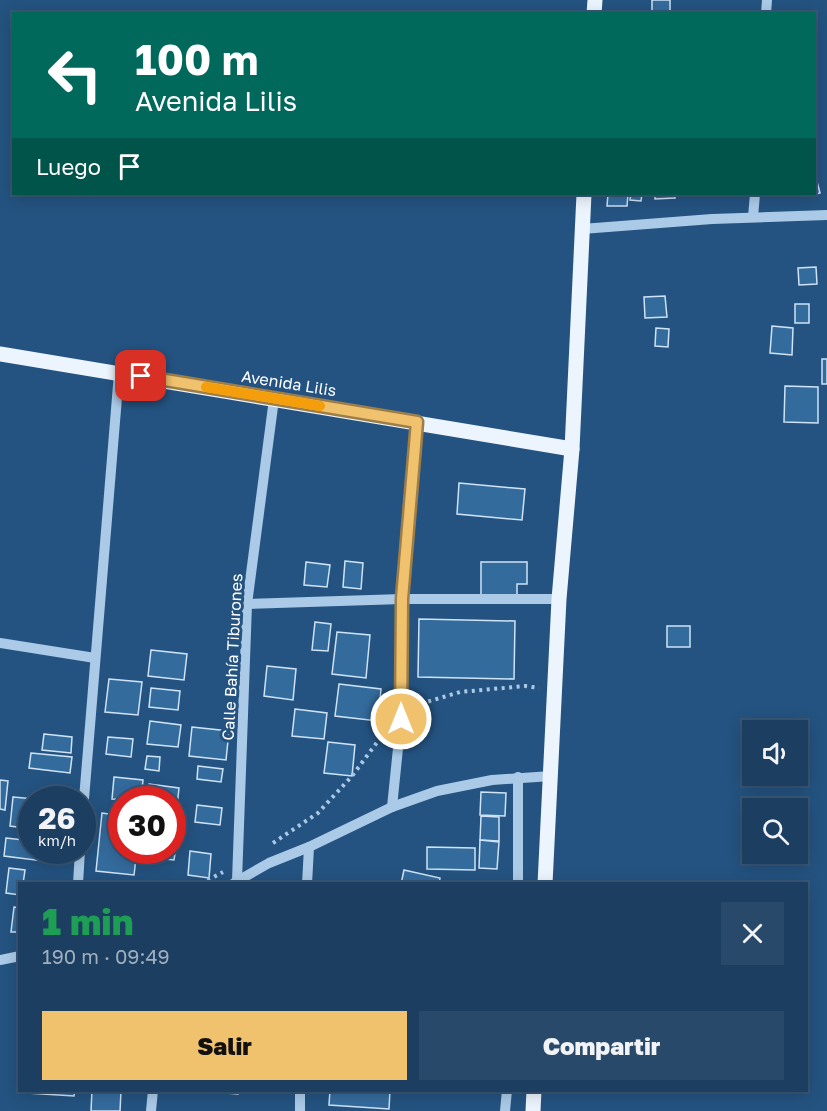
<!DOCTYPE html>
<html lang="es">
<meta charset="utf-8">
<style>
body{margin:0;font-family:"Golos Text",sans-serif;background:#28496a;color:#f1f3f6;height:100vh;display:flex;flex-direction:column;font-size:22px;white-space:nowrap}
*{box-sizing:border-box;margin:0}
p{font-size:20px;color:#a0aebd}
.icon{flex:none;width:33px;height:33px;fill:none;stroke:currentColor;stroke-width:2;stroke-linecap:round;stroke-linejoin:round}
.map{position:relative;flex:1;overflow:hidden}
.panel{position:absolute;left:18px;top:882px;width:790px;height:210px;display:flex;flex-direction:column;background:#1b3e61;border-radius:0px;box-shadow:0 3px 15px #0003,0 0 0 2px #395776}
.panel>*{flex:none}
.banner{position:absolute;left:12px;top:12px;width:804px;height:183px;border-radius:0px;box-shadow:0 3px 15px #0003,0 0 0 2px #395776;background:#00695c;color:#fff;overflow:hidden}
.controls{position:absolute;left:742px;top:720px;display:grid;gap:12px}
.controls a{display:grid;place-items:center;width:66px;height:66px;border-radius:0px;background:#1b3e61;box-shadow:0 3px 15px #0003,0 0 0 2px #395776;font-size:30px}
.speed{position:absolute;left:18px;top:786px;display:flex;gap:12px;font-size:30px;font-weight:700;text-align:center}
.speed>*{display:grid;place-content:center;width:78px;height:78px;border-radius:50%;background:#1b3e61;box-shadow:0 3px 15px #0003,0 0 0 2px #395776;line-height:1}
.speed small{font-size:15px;font-weight:400}
.speed .limit{border:9px solid #d22;background:#fff;color:#111}
.pin{position:absolute;display:grid;place-items:center;width:51px;height:51px;color:#fff;margin:-26px;border-radius:12px;box-shadow:0 3px 9px #0006}
.me{position:absolute;width:66px;margin:-33px;rotate:0deg;stroke-linejoin:round;filter:drop-shadow(0 0 4px #0008)}
.turn{display:flex;align-items:center;gap:21px;height:126px;padding:0 24px;font-size:27px}
.turn .icon{width:78px;height:78px;stroke-width:2.5}
.turn b{display:block;font-size:42px;line-height:51px}
.then{display:flex;align-items:center;height:57px;padding:0 24px;background:#0003;gap:12px;font-size:22px}
.round{display:grid;place-items:center;flex:none;width:63px;height:63px;border-radius:0px;background:#28496a}
.summary{display:flex;align-items:center;justify-content:space-between;height:102px;padding:0 24px}
h1{font-size:36px;font-weight:800;line-height:45px;color:#1e9e55}
.button{display:flex;gap:12px;margin-top:auto;padding:12px 24px}
.button a{flex:1;height:69px;border-radius:0px;background:#f1c26e;color:#111;font-size:24px;font-weight:800;line-height:69px;text-align:center}
.button a+a{background:#28496a;color:#f1f3f6}
.map>svg:first-child{display:block}
.building{fill:#346b9d;stroke:#cee3f5;stroke-width:1.5}
.lines{fill:none;stroke-linecap:round;stroke-linejoin:round}
.path{stroke:#abcae7;stroke-width:4;stroke-dasharray:3 4.5;stroke-linecap:butt}
.minor{stroke:#abcae7;stroke-width:10}
.major{stroke:#ecf4fd;stroke-width:15}
.route-casing{stroke:#9d7e48;stroke-width:15}
.route{stroke:#f1c26e;stroke-width:10}
.slow{stroke:#f59e0b;stroke-width:10}
.labels{text-anchor:middle;dominant-baseline:central;stroke-width:6;stroke-linejoin:round;paint-order:stroke}
.street-label{font-size:16px;fill:#fff;stroke:#245381}
</style>
<div class="map">
<svg width="827" height="1111" viewBox="0 0 827 1111">
<rect width="100%" height="100%" fill="#245381"/>
<g class="building">
<rect x="652" y="0" width="18" height="14"/>
<polygon points="815,174 820,193 808,196 808,194 814,194"/>
<polygon points="608,194 628,194 627,206 607,206"/>
<polygon points="631,194 642,194 641,201 630,200"/>
<polygon points="655,194 674,194 675,198 655,199"/>
<polygon points="816,267 817,284 799,285 798,268"/>
<polygon points="665,296 667,317 645,318 644,297"/>
<rect x="795" y="304" width="14" height="19"/>
<polygon points="772,326 793,328 792,355 770,353"/>
<polygon points="656,328 669,329 668,347 655,346"/>
<rect x="822" y="359" width="5" height="25"/>
<polygon points="785,386 818,387 818,423 784,422"/>
<polygon points="459,483 525,489 522,520 457,514"/>
<polygon points="345,561 363,563 361,589 343,587"/>
<polygon points="306,562 330,565 327,587 304,585"/>
<polygon points="481,562 527,562 527,584 517,584 517,597 481,597"/>
<polygon points="419,619 515,621 514,679 418,677"/>
<polygon points="315,622 331,624 328,651 312,650"/>
<rect x="667" y="626" width="23" height="21"/>
<polygon points="337,632 370,635 366,678 332,674"/>
<polygon points="151,650 187,654 184,680 148,676"/>
<polygon points="267,666 296,669 293,700 264,696"/>
<polygon points="109,679 142,682 138,715 105,712"/>
<polygon points="339,684 381,689 378,721 335,716"/>
<polygon points="151,688 180,691 178,710 149,707"/>
<polygon points="295,709 327,713 324,739 292,736"/>
<polygon points="150,721 181,725 178,747 147,744"/>
<polygon points="192,727 229,731 226,760 189,756"/>
<polygon points="44,734 72,737 71,753 42,750"/>
<polygon points="108,737 133,739 131,757 106,754"/>
<polygon points="328,742 355,745 352,776 324,773"/>
<polygon points="31,753 72,757 70,773 29,768"/>
<polygon points="147,756 160,757 159,771 145,769"/>
<polygon points="198,766 223,769 221,782 197,779"/>
<polygon points="114,777 143,780 141,800 112,799"/>
<polygon points="0,780 8,781 5,810 0,809"/>
<polygon points="149,784 179,788 177,807 172,806 172,800 147,800"/>
<polygon points="481,792 506,793 505,816 480,815"/>
<polygon points="13,797 35,799 32,800 32,829 10,826"/>
<polygon points="197,805 222,808 220,825 195,822"/>
<polygon points="102,813 122,816 122,850 137,850 134,875 96,871"/>
<polygon points="172,813 181,814 180,828 172,828"/>
<polygon points="481,816 499,817 499,841 480,840"/>
<polygon points="172,834 178,834 174,860 145,857 146,850 172,850"/>
<polygon points="6,838 32,841 32,850 44,850 43,861 4,856"/>
<polygon points="480,840 499,842 497,869 479,868"/>
<polygon points="427,847 475,848 475,870 427,869"/>
<polygon points="190,851 211,854 209,878 188,875"/>
<polygon points="9,868 25,870 23,884 20,884 20,895 6,893"/>
<polygon points="404,870 440,878 439,884 401,884"/>
<polygon points="14,907 20,908 20,932 11,932"/>
<polygon points="27,1090 75,1090 74,1096 27,1093"/>
<polygon points="92,1090 121,1091 120,1111 91,1111"/>
<polygon points="184,1090 238,1090 238,1094"/>
<polygon points="330,1090 390,1090 389,1109 329,1105"/>
</g>
<g class="lines">
<g class="path">
<polyline points="415,708 420,704 460,692 525,686 539,688"/>
<polyline points="273,843 318,813 352,776 384,733"/>
<polyline points="201,884 223,872"/>
</g>
<g class="minor">
<polyline points="766,14 767,0"/>
<polyline points="753,217 755,194"/>
<polyline points="582,229 712,219 827,215"/>
<polyline points="247,604 402,599 559,599"/>
<polyline points="0,643 95,658"/>
<polyline points="392,807 401,719 402,599 417,422"/>
<polyline points="82,823 119,373"/>
<polyline points="237,881 247,604 274,399"/>
<polyline points="234,883 269,863 309,847 392,807 437,791 492,780 551,776"/>
<polyline points="78,884 80,850"/>
<polyline points="307,884 309,847"/>
<polyline points="518,884 518,777"/>
<polyline points="0,960 20,956"/>
<polyline points="151,1111 153,1090"/>
<polyline points="300,1111 300,1090"/>
<polyline points="505,1111 507,1090"/>
</g>
<g class="major">
<polyline points="594,14 595,0"/>
<polyline points="0,354 572,449"/>
<polyline points="545,884 559,599 572,449 584,194"/>
<polyline points="533,1111 534,1090"/>
</g>
</g>
<g class="lines">
<defs>
<polyline id="route" points="141,376 417,422 402,599 401,719"/>
</defs>
<use href="#route" class="route-casing"/>
<use href="#route" class="route"/>
<polyline class="slow" points="206,387 320,406"/>
</g>
<g class="labels">
<g class="street-label">
<text transform="translate(289 383) rotate(9)">Avenida Lilis</text>
<text transform="translate(232 657) rotate(-87)">Calle Bahía Tiburones</text>
</g>
</g>
</svg>
<div class="controls">
<a><svg class="icon" aria-label="sound" viewBox="0 0 24 24"><path d="M4 9h4l5-4v14l-5-4H4zM17 9q2 3 0 6"/></svg></a>
<a><svg class="icon" aria-label="search" viewBox="0 0 24 24"><circle cx="10" cy="10" r="6"/><path d="M15 15l6 6"/></svg></a>
</div>
<div class="speed"><div>26<small>km/h</small></div><div class="limit">30</div></div>
<div class="pin" style="left:141px;top:376px;background:#d93025"><svg class="icon" aria-label="arrive" viewBox="0 0 24 24"><path d="M6 21V4h12l-3 4 3 4H6"/></svg></div>
<svg class="me" style="left:401px;top:719px" viewBox="-20 -20 40 40"><circle r="17" fill="#f1c26e" stroke="#fff" stroke-width="3"/><path d="M0-11L8 9 0 5-8 9z" fill="#fff"/></svg>
<div class="banner">
<div class="turn"><svg class="icon" aria-label="left" viewBox="0 0 24 24"><path d="M17 20v-9H6M10 6l-5 5 5 5"/></svg><div><b>100 m</b>Avenida Lilis</div></div>
<div class="then">Luego<svg class="icon" aria-label="arrive" viewBox="0 0 24 24"><path d="M6 21V4h12l-3 4 3 4H6"/></svg></div>
</div>
<section class="panel">
<div class="summary"><div><h1>1 min</h1><p>190 m · 09:49</p></div><a class="round"><svg class="icon" aria-label="close" viewBox="0 0 24 24"><path d="M6 6l12 12M18 6L6 18"/></svg></a></div>
<div class="button"><a>Salir</a><a>Compartir</a></div>
</section>
</div>
